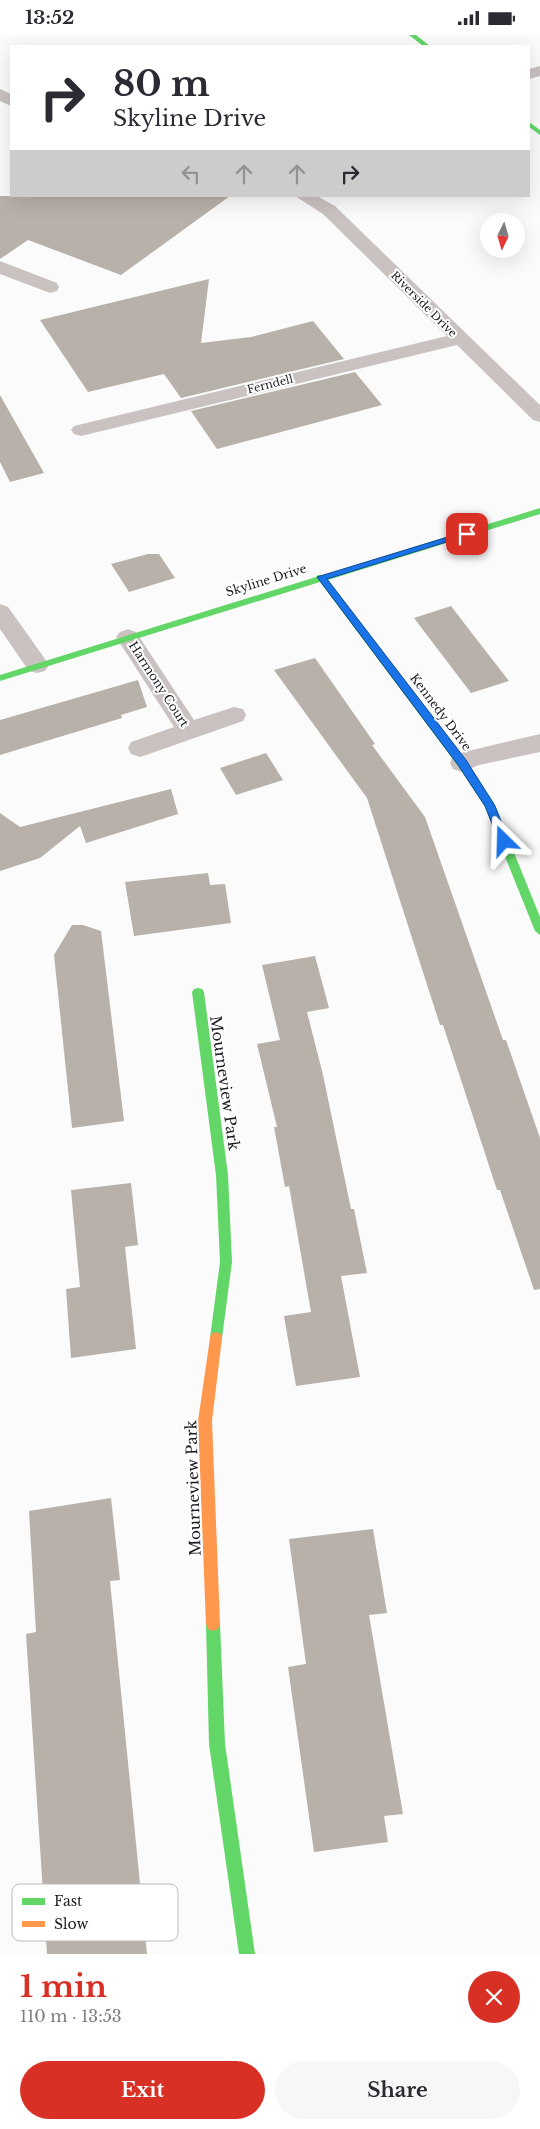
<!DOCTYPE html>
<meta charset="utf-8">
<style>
body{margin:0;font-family:"Libre Baskerville",serif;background:#f7f7f7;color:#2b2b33;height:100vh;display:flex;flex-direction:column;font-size:19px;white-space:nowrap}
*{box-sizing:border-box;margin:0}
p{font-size:16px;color:#7c7c81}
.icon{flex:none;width:28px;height:28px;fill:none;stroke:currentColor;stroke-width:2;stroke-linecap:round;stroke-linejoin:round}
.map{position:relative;height:1919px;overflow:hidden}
.details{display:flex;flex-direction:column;background:#fff;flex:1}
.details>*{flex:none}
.guide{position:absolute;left:10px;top:10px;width:520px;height:152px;border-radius:0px;box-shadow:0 5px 20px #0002;background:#fff;color:#2b2b33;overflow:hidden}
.needle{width:32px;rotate:185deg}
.fabs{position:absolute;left:480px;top:178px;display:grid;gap:10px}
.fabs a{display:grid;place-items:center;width:45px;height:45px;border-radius:50%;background:#fff;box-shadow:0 5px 20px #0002;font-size:25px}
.pin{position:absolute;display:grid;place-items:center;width:42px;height:42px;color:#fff;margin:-21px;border-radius:10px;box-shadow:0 2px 8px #0006}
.me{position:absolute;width:55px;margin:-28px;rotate:338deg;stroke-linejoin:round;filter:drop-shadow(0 0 4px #0008)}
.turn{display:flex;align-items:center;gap:18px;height:105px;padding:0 20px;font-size:22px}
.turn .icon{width:65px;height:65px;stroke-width:2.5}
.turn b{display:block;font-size:35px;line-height:42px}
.lanes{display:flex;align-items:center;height:48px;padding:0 20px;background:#0003;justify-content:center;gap:25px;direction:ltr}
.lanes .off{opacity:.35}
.round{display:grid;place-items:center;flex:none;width:52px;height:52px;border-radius:26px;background:#f7f7f7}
.head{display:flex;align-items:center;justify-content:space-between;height:85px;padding:0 20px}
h1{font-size:30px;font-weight:800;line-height:38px;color:#d93025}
.cta{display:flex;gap:10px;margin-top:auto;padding:10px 20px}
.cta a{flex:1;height:58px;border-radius:30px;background:#d93025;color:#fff;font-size:20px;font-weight:800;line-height:58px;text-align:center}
.cta a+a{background:#f7f7f7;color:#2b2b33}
.status{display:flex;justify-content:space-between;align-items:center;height:35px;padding:0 25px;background:#fff;direction:ltr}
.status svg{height:14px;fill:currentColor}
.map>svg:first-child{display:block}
.building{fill:#b8b1aa}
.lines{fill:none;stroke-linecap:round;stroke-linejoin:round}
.street{fill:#cac2c0;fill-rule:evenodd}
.fast{fill:#63d668;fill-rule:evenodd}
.slow{fill:#ff974d;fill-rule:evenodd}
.route{fill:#1a73e8;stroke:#114b97}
.labels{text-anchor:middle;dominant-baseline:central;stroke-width:4;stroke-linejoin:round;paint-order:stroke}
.far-street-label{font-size:11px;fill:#1c1b24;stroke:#fff}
.street-label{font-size:12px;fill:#1c1b24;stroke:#fff}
.near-street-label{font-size:15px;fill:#1c1b24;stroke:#fff}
.key{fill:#fff;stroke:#bbbbbd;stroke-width:1}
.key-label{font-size:14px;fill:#1c1b24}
</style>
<div class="status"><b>13:52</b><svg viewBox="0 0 49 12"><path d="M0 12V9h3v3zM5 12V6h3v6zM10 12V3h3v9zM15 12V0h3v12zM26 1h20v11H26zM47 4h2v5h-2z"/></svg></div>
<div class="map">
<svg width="540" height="1919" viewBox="0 0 540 1919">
<rect width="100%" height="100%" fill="#fbfbfb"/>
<g class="building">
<polygon points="0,161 230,161 121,240 28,205 0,224"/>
<polygon points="209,244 201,308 251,302 313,286 344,324 181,363 164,339 88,357 40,285"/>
<polygon points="355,337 382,370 217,414 191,376"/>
<polygon points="0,360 44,438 10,447 0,427"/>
<polygon points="148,519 159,519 175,543 129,557 111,529"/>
<polygon points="451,571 474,601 509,646 471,658 414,583"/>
<polygon points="315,623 375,709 372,710 425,782 503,1005 506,1005 540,1103 540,1254 534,1255 500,1155 497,1155 443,990 440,990 367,763 274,635"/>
<polygon points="138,645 147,672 121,680 122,683 0,720 0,685"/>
<polygon points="266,718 283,745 236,760 220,733"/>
<polygon points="171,754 178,779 86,808 80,791 40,823 0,836 0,778 20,792"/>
<polygon points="208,838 210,850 225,849 231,888 134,901 125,847"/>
<polygon points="72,890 83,890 101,896 124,1086 72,1093 54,920"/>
<polygon points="315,921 329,973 307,977 323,1040 351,1174 354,1174 367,1238 341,1241 360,1342 296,1351 284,1281 311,1277 289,1151 285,1152 274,1092 277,1092 257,1009 280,1005 262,930"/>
<polygon points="131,1148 138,1210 125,1212 136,1314 71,1323 66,1254 80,1252 71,1155"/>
<polygon points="111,1463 120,1545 110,1546 147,1919 47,1919 26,1599 36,1597 29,1476"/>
<polygon points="373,1494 387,1578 369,1580 403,1779 384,1781 388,1807 314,1817 288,1632 306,1629 289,1504"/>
</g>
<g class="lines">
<g class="street">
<polygon points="540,31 540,41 529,44 529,34"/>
<polygon points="0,54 11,59 11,71 0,66"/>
<polygon points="295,161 317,161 335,171 540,370 540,387 533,385 457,310 81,401 74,399 71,395 74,391 447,301 323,179"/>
<polygon points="0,226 57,248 59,252 57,256 50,258 0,239"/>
<polygon points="0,569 8,572 45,624 49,630 45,636 37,638 29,636 0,594"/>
<polygon points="128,594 136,597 194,685 234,672 243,674 246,680 243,686 149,719 140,722 131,719 128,713 131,707 174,692 116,602 120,597"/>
<polygon points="540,699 540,717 479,730 462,737 453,734 450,728 453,722 464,717"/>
</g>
<g class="fast">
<polygon points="409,0 416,0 430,11 423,11"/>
<polygon points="529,87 540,95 540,100 529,92"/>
<polygon points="540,473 540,479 328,545 466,725 494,768 540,882 540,900 535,896 485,772 458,731 320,547 0,646 0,640 316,542 318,540 324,540"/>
<polygon points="198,953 202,954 204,957 228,1140 232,1227 222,1303 221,1307 216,1309 211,1307 210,1303 220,1227 216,1140 192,957 194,954"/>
<polygon points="213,1582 218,1584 220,1589 225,1709 255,1919 239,1919 209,1709 206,1589 208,1584"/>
</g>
<polygon class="slow" points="216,1297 221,1299 222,1303 212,1386 220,1589 218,1594 213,1596 208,1594 206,1589 198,1386 210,1303 211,1299"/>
</g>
<polygon class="route" points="464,497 472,499 327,544 466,725 495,771 509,806 504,810 500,809 485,771 458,730 317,542"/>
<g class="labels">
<g class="far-street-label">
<text transform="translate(424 269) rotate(45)">Riverside Drive</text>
<text transform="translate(270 349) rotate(-14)">Ferndell</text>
</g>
<g class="street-label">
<text transform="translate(266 545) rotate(-17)">Skyline Drive</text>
<text transform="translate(159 649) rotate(57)">Harmony Court</text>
<text transform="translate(441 677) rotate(53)">Kennedy Drive</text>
</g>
<g class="near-street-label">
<text transform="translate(225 1048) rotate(82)">Mourneview Park</text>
<text transform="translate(193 1453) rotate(-92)">Mourneview Park</text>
</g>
</g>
<rect x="12" y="1849" width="166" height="57" rx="8" class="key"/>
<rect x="22" y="1863" width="23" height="7" fill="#63d668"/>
<rect x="22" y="1886" width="23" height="6" fill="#ff974d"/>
<g class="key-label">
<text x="54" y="1871">Fast</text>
<text x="54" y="1894">Slow</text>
</g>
</svg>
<div class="fabs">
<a><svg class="needle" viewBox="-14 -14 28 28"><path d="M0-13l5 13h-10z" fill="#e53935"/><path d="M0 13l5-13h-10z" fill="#7c7c81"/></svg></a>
</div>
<div class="pin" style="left:467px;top:499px;background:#d93025"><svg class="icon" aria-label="arrive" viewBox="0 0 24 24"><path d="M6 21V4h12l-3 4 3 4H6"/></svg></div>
<svg class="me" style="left:504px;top:806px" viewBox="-20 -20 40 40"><path d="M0-17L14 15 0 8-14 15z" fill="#1a73e8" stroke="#fff" stroke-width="4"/></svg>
<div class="guide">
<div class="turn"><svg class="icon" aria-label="right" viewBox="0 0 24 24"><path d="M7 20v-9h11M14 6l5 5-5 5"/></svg><div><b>80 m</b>Skyline Drive</div></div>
<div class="lanes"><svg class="icon off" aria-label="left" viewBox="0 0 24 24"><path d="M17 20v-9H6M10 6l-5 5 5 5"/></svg><svg class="icon off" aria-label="ahead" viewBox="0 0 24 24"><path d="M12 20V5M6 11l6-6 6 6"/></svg><svg class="icon off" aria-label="ahead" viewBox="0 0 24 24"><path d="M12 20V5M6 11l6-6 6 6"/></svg><svg class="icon" aria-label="right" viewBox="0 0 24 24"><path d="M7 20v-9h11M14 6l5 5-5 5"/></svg></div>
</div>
</div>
<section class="details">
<div class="head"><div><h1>1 min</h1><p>110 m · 13:53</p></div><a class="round" style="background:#d93025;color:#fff"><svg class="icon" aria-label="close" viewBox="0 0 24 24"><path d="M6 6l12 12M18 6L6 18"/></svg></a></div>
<div class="cta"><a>Exit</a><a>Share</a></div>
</section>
